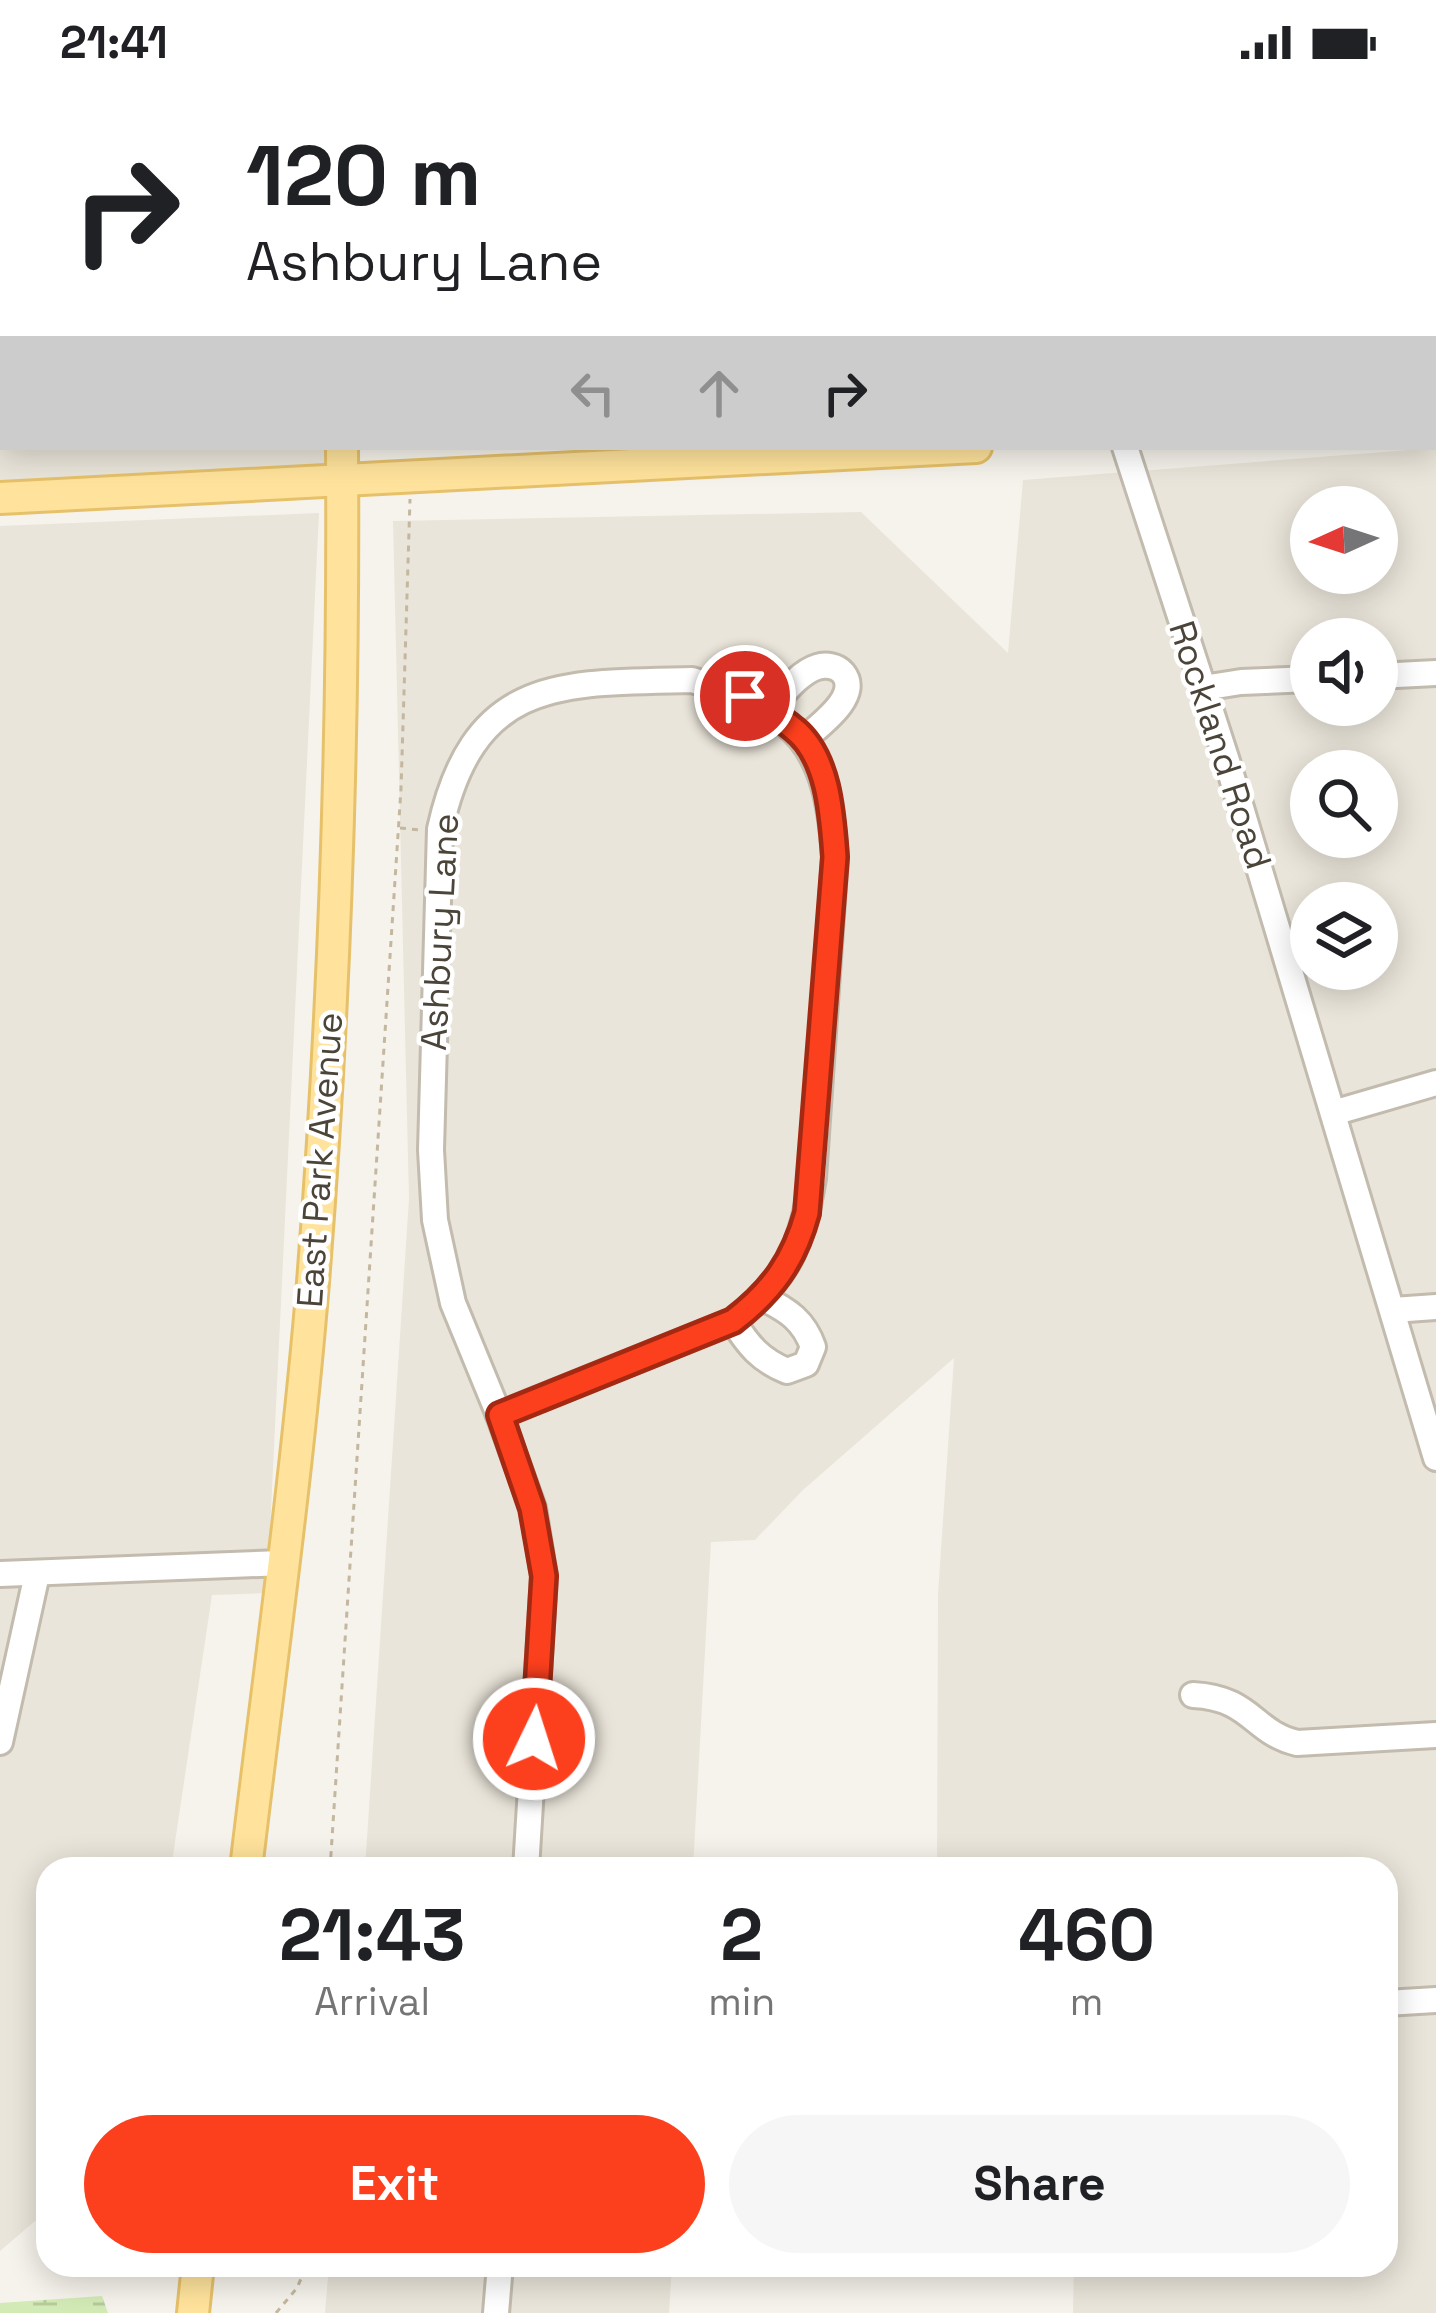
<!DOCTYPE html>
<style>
body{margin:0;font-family:"Space Grotesk",sans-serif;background:#f6f6f6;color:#202124;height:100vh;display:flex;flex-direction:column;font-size:45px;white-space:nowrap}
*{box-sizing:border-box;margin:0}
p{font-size:39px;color:#757577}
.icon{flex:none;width:66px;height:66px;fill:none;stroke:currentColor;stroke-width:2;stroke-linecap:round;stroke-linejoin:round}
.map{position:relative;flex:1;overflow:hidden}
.details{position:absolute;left:36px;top:1773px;width:1362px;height:420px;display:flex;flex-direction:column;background:#fff;border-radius:36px;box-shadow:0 6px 30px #0003}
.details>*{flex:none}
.hud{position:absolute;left:0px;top:0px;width:1437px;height:366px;box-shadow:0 6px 30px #0003;background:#fff;color:#202124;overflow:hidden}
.needle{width:78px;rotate:267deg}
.buttons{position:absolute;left:1290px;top:402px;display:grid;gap:24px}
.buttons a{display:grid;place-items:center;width:108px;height:108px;border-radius:50%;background:#fff;box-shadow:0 6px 30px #0003;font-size:60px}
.pin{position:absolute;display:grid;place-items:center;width:102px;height:102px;color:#fff;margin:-51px;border:6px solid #fff;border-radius:50%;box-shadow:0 3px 12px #0007}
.me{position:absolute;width:132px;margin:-66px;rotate:4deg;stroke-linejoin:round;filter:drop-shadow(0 0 9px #0008)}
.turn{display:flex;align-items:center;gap:42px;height:252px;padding:0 48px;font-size:54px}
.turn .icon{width:156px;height:156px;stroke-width:2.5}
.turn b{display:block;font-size:84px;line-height:102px}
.lanes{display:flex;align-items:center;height:114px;padding:0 48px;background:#0003;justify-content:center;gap:60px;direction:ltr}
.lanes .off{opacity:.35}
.eta{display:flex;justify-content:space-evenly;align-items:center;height:204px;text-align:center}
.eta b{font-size:72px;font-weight:800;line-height:84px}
.cta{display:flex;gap:24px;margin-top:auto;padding:24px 48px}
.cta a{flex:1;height:138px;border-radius:72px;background:#fc3f1d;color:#fff;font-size:48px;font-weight:800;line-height:138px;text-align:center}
.cta a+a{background:#f6f6f6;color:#202124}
.status{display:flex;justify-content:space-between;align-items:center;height:84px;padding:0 60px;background:#fff;direction:ltr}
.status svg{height:33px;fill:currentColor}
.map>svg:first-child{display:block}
.residential{fill:#eae5da;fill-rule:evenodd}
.wetland{fill:url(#wetland-marsh)}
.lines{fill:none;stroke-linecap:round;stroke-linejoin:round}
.minor-casing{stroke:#c2bbae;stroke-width:30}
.major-casing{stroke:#e6c16a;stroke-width:36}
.path{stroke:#c4b79f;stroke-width:3;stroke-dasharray:6 6;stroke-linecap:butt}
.minor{stroke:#fff;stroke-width:24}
.major{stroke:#ffe39c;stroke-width:30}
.route-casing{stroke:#a42913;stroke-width:30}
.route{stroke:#fc3f1d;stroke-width:21}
.labels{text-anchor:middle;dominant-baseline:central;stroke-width:9;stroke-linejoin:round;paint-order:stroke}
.street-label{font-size:36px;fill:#4b4439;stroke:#fff}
</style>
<div class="status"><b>21:41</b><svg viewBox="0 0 49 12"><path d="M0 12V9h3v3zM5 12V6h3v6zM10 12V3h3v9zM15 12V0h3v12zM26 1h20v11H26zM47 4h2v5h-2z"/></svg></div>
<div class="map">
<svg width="1436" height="2229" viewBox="0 0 1436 2229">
<defs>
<pattern id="wetland-marsh" width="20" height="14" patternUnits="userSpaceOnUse" patternTransform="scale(3)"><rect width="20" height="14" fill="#d2eab5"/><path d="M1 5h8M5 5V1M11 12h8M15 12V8" fill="none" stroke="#b6ca9c"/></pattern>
</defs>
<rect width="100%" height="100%" fill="#f6f3ec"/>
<g class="residential">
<polygon points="0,0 328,0 328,3 3,3 3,363 341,363 342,394 0,410"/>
<polygon points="642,0 1436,0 1436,301 1434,3"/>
<path d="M1436,364v1865h-363l1,-48h312v-396h-449l1,-275 16,-236 -151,132 -48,50 -44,2 -18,327h-328l44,-670 -16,-678 468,-9 147,141 15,-173zM1311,423h66v66h-66zM1311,555h66v66h-66zM1311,687h66v66h-66zM1311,819h66v66h-66z"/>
<polygon points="319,429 267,1509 212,1511 171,1785 48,1785 48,2126 0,2167 0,442"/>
<polygon points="329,2181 672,2181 669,2229 325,2229"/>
</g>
<polygon class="wetland" points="102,2212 108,2229 0,2229 0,2219"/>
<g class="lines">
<defs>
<g id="minor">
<polyline points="68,0 72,3"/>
<polyline points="642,0 643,3"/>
<polyline points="983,0 984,3"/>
<polyline points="1125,363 1227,677 1436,1374"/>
<polyline points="1377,592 1436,589"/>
<path d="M692,596c107,33 135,65 143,177l-22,321c-11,67 -25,101 -80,143l-234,94 -46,-112 -18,-83 -4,-70 9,-321c34,-153 121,-146 252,-149z"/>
<polyline points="1203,604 1241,598 1311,595"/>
<path d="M767,627c14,-14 31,-38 50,-44 9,-3 20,-1 26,6 19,23 -25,53 -40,67"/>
<polyline points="1333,1029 1436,999"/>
<polyline points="1393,1226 1436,1223"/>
<path d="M733,1237c15,24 27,39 54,50l19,-7 7,-17c-9,-26 -25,-37 -50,-49"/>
<polyline points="499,1331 533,1424 544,1492 526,1785"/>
<polyline points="0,1490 283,1479"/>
<path d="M1193,1611c59,3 59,37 104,48l139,-8"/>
<polyline points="0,1658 37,1490"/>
<polyline points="1386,1919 1436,1916"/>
<polyline points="496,2229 500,2181"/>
</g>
<g id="major">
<polyline points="337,0 337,3"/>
<polyline points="1434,334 1436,334"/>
<polyline points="0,414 976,363"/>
<path d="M246,1785c23,-195 51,-391 67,-587 22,-278 31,-556 29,-835"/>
<polyline points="193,2229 198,2181"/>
</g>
</defs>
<use href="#minor" class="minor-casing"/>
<use href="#major" class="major-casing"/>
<g class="path">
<polyline points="393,0 393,3"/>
<polyline points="400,744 420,746"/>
<polyline points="330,1785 401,705 410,415"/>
<polyline points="276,2229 297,2204 307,2181"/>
</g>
<use href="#minor" class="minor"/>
<use href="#major" class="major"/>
</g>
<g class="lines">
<defs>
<path id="route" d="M534,1655l10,-163 -12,-68 -32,-93 233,-94c39,-30 61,-60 74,-108l28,-356c-3,-41 -6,-100 -41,-128 -15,-13 -33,-22 -49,-33"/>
</defs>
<use href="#route" class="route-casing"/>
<use href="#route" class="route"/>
</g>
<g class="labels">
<g class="street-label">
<text transform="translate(1220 661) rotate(72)">Rockland Road</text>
<text transform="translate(440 848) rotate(-87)">Ashbury Lane</text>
<text transform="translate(320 1076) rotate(-86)">East Park Avenue</text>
</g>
</g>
</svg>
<div class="buttons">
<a><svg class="needle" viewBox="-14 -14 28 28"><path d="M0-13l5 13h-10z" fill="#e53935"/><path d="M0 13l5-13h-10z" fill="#757577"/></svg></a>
<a><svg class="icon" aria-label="sound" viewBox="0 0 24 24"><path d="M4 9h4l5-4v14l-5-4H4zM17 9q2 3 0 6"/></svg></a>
<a><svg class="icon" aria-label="search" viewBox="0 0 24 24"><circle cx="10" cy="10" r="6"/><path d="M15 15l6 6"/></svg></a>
<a><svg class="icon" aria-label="layers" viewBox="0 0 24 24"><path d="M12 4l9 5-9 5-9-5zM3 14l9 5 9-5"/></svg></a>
</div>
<div class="pin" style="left:745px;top:612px;background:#d93025"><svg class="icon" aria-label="arrive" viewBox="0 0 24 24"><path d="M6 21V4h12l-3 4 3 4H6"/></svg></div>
<svg class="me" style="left:534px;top:1655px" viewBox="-20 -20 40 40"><circle r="17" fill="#fc3f1d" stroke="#fff" stroke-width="3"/><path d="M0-11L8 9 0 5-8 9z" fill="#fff"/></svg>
<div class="hud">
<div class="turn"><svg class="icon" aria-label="right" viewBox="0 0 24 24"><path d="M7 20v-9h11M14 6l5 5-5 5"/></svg><div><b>120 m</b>Ashbury Lane</div></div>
<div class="lanes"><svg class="icon off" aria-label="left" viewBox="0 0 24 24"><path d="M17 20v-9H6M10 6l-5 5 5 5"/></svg><svg class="icon off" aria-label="ahead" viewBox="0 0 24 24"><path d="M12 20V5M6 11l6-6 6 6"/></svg><svg class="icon" aria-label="right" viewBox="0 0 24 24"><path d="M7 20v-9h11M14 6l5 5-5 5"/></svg></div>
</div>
<section class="details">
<div class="eta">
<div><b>21:43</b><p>Arrival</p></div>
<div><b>2</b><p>min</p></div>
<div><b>460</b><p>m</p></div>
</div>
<div class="cta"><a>Exit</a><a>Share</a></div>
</section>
</div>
